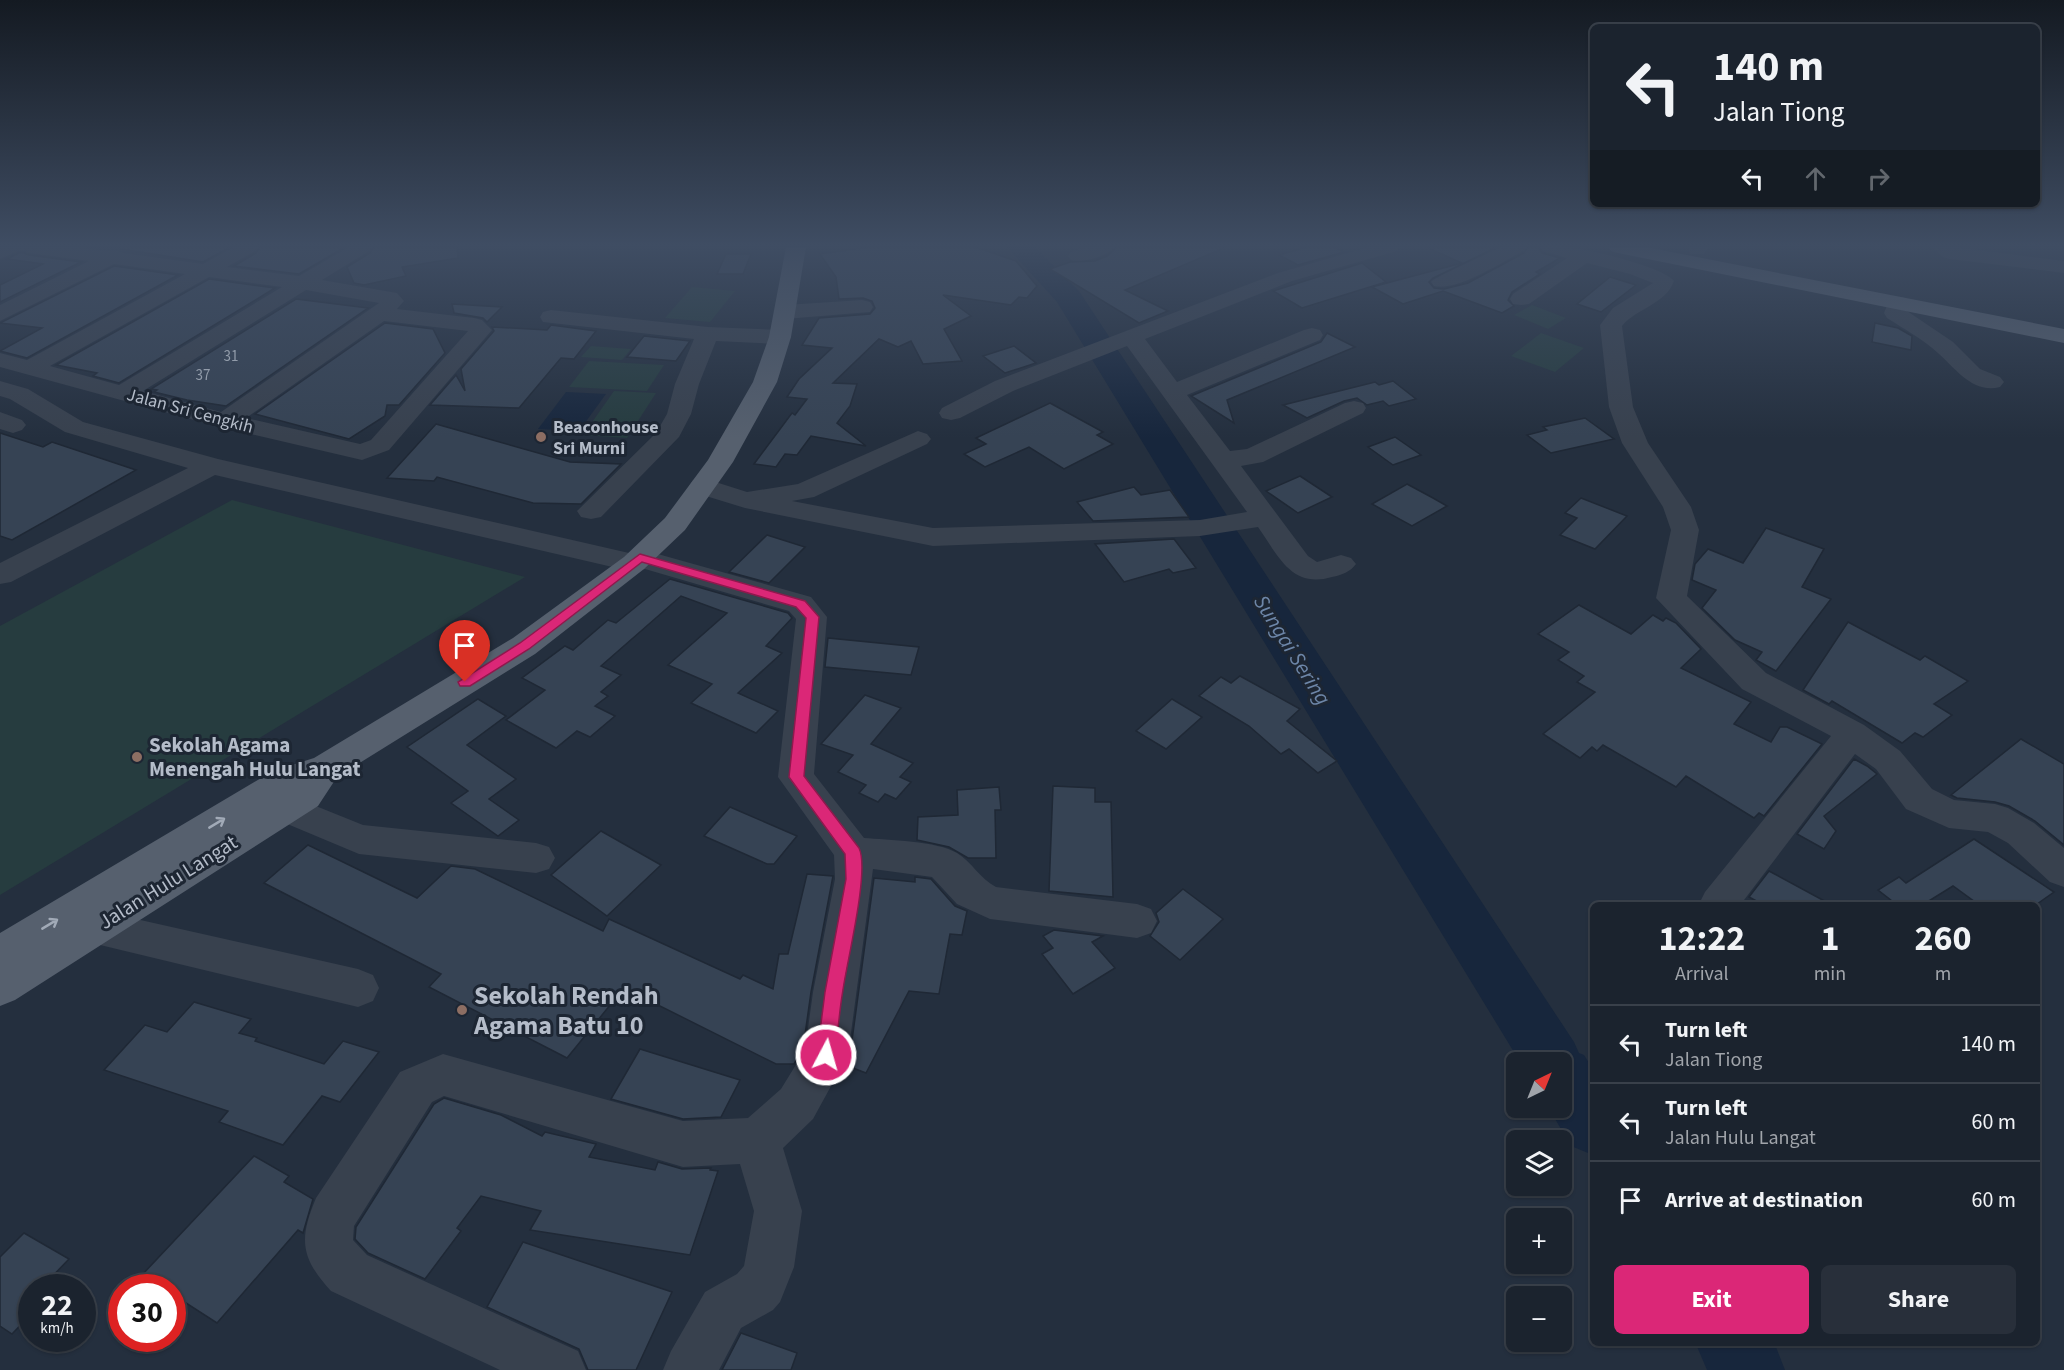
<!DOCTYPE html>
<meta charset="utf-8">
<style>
body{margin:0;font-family:"Source Sans 3",sans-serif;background:#282f3a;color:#f1f3f6;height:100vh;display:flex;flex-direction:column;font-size:22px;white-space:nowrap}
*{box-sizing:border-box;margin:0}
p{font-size:20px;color:#a0a4aa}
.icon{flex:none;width:33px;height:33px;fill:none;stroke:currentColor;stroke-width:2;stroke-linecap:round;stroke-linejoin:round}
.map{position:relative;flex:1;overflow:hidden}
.details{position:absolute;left:1590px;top:902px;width:450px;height:444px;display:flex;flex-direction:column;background:#1b232e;border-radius:9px;box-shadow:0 2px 4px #0004,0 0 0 2px #39404a}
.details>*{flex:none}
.banner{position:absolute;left:1590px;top:24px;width:450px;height:183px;border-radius:9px;box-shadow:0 2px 4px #0004,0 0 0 2px #39404a;background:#1b232e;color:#f1f3f6;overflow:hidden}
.needle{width:39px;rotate:43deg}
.controls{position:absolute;left:1506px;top:1052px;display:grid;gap:12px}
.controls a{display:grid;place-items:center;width:66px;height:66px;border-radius:9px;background:#1b232e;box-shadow:0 2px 4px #0004,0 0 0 2px #39404a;font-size:30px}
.speed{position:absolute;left:18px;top:1274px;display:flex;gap:12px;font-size:30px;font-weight:700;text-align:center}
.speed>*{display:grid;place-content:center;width:78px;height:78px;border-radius:50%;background:#1b232e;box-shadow:0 2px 4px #0004,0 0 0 2px #39404a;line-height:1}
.speed small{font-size:15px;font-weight:400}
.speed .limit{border:9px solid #d22;background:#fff;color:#111}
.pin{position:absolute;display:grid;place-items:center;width:51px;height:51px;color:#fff;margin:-62px -26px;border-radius:50% 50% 50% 0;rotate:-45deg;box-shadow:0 0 6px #0007}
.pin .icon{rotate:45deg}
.me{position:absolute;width:66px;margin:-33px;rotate:6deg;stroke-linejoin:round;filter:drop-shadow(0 0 4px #0008)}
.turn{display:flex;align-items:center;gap:21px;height:126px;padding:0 24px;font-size:27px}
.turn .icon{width:78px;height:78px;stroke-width:2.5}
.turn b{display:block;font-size:42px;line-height:51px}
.lanes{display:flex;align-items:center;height:57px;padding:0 24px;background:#0003;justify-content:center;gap:30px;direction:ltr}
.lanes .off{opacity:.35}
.eta{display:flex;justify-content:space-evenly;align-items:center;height:102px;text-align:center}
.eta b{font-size:36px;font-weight:700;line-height:42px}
.button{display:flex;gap:12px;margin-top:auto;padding:12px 24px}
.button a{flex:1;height:69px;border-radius:9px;background:#db2777;color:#fff;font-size:24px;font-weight:700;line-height:69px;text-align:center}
.button a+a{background:#282f3a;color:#f1f3f6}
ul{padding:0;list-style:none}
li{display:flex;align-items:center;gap:18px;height:78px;padding:0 24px;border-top:2px solid #39404a}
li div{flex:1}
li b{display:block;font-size:22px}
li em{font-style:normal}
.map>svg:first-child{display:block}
.green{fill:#263c3f}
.water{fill:#17263c}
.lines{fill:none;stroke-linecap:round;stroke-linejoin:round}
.river{fill:#17263c;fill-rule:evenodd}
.building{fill:#364354;stroke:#1f2835;stroke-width:1.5}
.minor{fill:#38414e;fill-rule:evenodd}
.major{fill:#56606e;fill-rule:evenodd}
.oneway{stroke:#a1aab7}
.route{fill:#db2777;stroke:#8e194d;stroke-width:1.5}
.education-dot{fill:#8d6e63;stroke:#1d2633;stroke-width:2}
.labels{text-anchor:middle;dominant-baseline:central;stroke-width:6;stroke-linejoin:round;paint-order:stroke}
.far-number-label{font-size:15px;fill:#929caa}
.far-street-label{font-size:18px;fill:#b4bcc9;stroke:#1d2633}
.far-poi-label{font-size:18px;font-weight:bold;fill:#b4bcc9;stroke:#1d2633;text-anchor:start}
.poi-label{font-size:21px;font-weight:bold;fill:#b4bcc9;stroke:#1d2633;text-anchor:start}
.street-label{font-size:21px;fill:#b4bcc9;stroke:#1d2633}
.water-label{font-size:22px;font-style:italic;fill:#6d86a8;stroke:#1d2633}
.near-poi-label{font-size:26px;font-weight:bold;fill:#b4bcc9;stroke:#1d2633;text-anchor:start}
</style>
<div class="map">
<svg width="2064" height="1370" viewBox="0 0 2064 1370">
<rect width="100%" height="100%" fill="#242f3e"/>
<g class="green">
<polygon points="692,287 735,291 710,322 665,318"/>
<polygon points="1532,305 1566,318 1548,329 1514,315"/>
<polygon points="1541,333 1584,348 1555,372 1511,356"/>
<polygon points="591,346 631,349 622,360 581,357"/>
<polygon points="589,361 664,365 647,391 569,387"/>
<polygon points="614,391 656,393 627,438 583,435"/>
<polygon points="232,500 525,577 0,895 0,626"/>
</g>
<polygon class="water" points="566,392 606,394 579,431 538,429"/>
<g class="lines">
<g class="river">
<polygon points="1007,247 1035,247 1079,291 1574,1042 1579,1053 1584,1055 1593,1069 1593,1155 1571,1146 1548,1107 1562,1107 1562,1062 1520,1062 1057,302"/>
<polygon points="1695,1342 1774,1342 1785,1370 1707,1370"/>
</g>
</g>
<g class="building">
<polygon points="89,247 230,247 203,262 116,248"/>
<polygon points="260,247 345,247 299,274 234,266 256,253"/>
<polygon points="374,247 457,247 458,258 402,267 406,276 364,285 354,283 347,267 370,253"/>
<polygon points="869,247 975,247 1016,261 1037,286 1027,298 1019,297 1011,305 943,295 971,316 944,329 962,361 923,364 911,341 898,347 879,339 833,383 857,384 850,406 837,423 866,446 811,436 797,455 785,454 776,467 754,464 792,413 795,415 807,399 787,397 799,379 832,348 802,345 819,318 870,314 875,308 872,301 863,298 839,299 836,277 820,254"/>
<polygon points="1117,247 1226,247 1125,290 1168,311 1139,323 1050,269 1070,262 1095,261 1107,256"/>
<polygon points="1307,247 1334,247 1344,252 1298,265 1279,255"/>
<polygon points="1426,247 1497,247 1433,278 1429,282 1434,288 1444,289 1468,283 1524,253 1528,247 1538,247 1542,253 1560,258 1536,272 1540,274 1512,292 1508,300 1514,306 1502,313 1443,291 1403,304 1372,287 1462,263"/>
<polygon points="21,252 29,255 81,262 0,302 0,285 43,264 7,259"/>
<polygon points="726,254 751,254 743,274 717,274"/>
<polygon points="1362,263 1386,282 1302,308 1273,291"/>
<polygon points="114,266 178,275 27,358 0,351 42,328 0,323"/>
<polygon points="1610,277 1636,285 1601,312 1577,304"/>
<polygon points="209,279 275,288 119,383 93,376 97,373 56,365"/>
<polygon points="296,299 368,308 226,406 187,400 154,392 157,390 151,389"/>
<polygon points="452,304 502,307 487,322 483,318 454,313"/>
<polygon points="385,323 433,329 445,353 399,405 387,405 385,416 349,439 255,414"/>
<polygon points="1875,323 1898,328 1912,336 1911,350 1872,342"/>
<polygon points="551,325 596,331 574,359 561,358 519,408 430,405 456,375 465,391 461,369 494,331 492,327 547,330"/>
<polygon points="1327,333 1355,347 1227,400 1234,423 1191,396 1321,342"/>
<polygon points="644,336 690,341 676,361 627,357"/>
<polygon points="1014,346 1036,363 1005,373 983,356"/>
<polygon points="1393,381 1416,399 1389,406 1383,401 1367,405 1357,398 1344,401 1307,418 1283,405 1375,382 1379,385"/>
<polygon points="1050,403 1103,432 1097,435 1113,444 1064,469 1029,447 985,467 964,454 986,444 976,438"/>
<polygon points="1585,418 1614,439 1551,453 1527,435 1547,430 1543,427"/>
<polygon points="436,424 570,462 621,464 581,504 533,503 437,477 434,481 387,478"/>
<polygon points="0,433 43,447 52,442 136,470 12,540 0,536"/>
<polygon points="1395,437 1421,455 1393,465 1368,447"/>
<polygon points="1300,476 1332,497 1298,513 1266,491"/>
<polygon points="1407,484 1433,498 1447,506 1412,526 1372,504"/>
<polygon points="1134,487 1141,495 1170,490 1189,517 1093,521 1077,502"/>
<polygon points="1581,498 1627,516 1595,549 1560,535 1577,518 1565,513"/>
<polygon points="1766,528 1824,549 1802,587 1831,599 1776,671 1756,660 1762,652 1735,640 1702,608 1716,590 1692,580 1695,564 1708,549 1743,563"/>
<polygon points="767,535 805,547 769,583 729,572"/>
<polygon points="1174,539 1196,568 1173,573 1169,569 1124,582 1095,544"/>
<polygon points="670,579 788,613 792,618 766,646 782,653 738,693 778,711 756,733 691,703 712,684 668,665 727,613 681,596 601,666 621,675 601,692 608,696 595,706 615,716 590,737 577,731 556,748 506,720 545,690 522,678 565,646 573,650 608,620 616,623"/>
<polygon points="1579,605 1631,634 1653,615 1663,621 1666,618 1676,623 1701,649 1681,668 1751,702 1734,724 1771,742 1780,727 1787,727 1822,744 1764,816 1759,813 1754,818 1686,776 1676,787 1603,745 1597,751 1592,747 1580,758 1543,734 1595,692 1577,682 1584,676 1558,660 1569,652 1538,634"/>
<polygon points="1848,622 1920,660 1925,656 1968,681 1934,704 1952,715 1923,737 1915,733 1902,743 1832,701 1829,704 1803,690"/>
<polygon points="828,638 919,647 911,675 825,667"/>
<polygon points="1240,676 1300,709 1287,721 1337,761 1318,773 1289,749 1281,754 1249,726 1199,696 1221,677 1231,683"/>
<polygon points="865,695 901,708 871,744 913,763 900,777 911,782 896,799 885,794 878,802 859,793 866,785 838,772 853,755 821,744"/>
<polygon points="478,699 506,716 467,745 516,779 489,799 519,820 498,836 451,803 468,791 407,747"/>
<polygon points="1172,699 1202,717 1166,749 1136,731"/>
<polygon points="2021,739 2064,764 2064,845 2035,821 2009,806 1995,802 1957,798 1951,795"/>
<polygon points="1854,759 1867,766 1877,774 1824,816 1836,831 1824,849 1797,834"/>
<polygon points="1053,786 1095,788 1095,802 1111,802 1113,897 1049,891"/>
<polygon points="999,787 1001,810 995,810 996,858 968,858 949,847 917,840 918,817 958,815 957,790"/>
<polygon points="730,807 797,836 774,864 767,864 704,836"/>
<polygon points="601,831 661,865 607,916 551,875"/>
<polygon points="1974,839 2054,892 2037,904 1978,904 1953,886 1924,904 1896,904 1878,890 1899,877 1906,883"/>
<polygon points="308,845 417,898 451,866 475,869 603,931 609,919 740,979 743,975 773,989 779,954 788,954 807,874 833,876 811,992 803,1049 794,1064 776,1064 624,988 567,1058 429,987 441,974 264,883"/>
<polygon points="1769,871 1830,904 1762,904 1749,897"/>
<polygon points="915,877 931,879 955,906 967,911 962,935 950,934 939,994 909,991 866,1073 845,1065 850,1055 874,878 915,882"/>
<polygon points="1183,889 1223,919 1180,960 1150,936 1159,922 1156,913"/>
<polygon points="1054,930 1103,936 1092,942 1115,968 1073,994 1042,954 1053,948 1043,936"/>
<polygon points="194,1002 251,1019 239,1033 257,1038 255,1041 324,1064 343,1041 379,1052 340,1102 322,1096 283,1145 219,1122 228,1111 104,1070 145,1025 167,1032"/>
<polygon points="640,1049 740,1080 721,1117 683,1119 611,1099"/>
<polygon points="444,1098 501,1115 542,1136 545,1132 596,1144 589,1157 655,1170 658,1162 682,1169 711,1168 710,1170 718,1171 690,1255 530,1230 541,1211 481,1196 457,1228 461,1231 425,1279 368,1253 355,1239 356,1227 434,1104"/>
<polygon points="254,1156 289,1176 284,1182 313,1199 303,1233 298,1230 217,1323 172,1294 172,1287 158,1287 141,1276"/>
<polygon points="24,1233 69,1259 42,1287 32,1287 32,1313 12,1334 0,1326 0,1257"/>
<polygon points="523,1242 672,1292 636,1370 588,1370 579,1349 487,1307"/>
<polygon points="741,1333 797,1353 791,1370 722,1370"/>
</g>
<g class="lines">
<g class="minor">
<path d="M0,247h72l37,4 6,-1 8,3 80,11 31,-17h24l-3,4 -28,16 72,9 50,-29h23l-3,4 -47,29 75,13 7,8 -7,8 77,9 8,2 10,10 -103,120 -27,10 -146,-34 -216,-59v-14l27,7 158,-86 -71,-10 -114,57v-16l89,-44 -60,-8 -8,-3 -21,9zM209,277l73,10 -163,98 -69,-19zM306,290l73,13 -158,109 -78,-21zM384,321l84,10 -97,109 -11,4 -114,-26z"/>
<path d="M1086,247h28c-7,10 -32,16 -43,13l-3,-4 3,-4z"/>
<path d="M1369,247h31l-3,4 -105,30 -147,58 32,43 127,-52 8,-2 8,2 3,5 -3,5 -133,55 43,56 17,-2 98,-46 9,-2 9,2 3,5 -3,5 -100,49 -22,4 67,90 9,6 24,-7 10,3 5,6c-6,8 -14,11 -24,13 -41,12 -54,-22 -74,-50l-58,9 -267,10 -188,-38 -52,-16 -4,-6 4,-6 10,-2 44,14 51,-8 120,-53 9,3 4,5 -4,5 -113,53 -22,4 141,27 267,-8 47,-8 -120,-166 -114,45 -53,27 -9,2 -9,-2 -3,-5 3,-5 53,-27 283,-108z"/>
<path d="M1502,247h24l-3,4c-21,11 -66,41 -89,35l-3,-4c2,-4 60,-30 71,-35z"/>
<path d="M1540,247c9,-1 19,-1 28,0 20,2 96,20 106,34 -8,23 -37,27 -52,45l11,81 15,36 43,64 8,23 -12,66 79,77 98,52 36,26 32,38 22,11 41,4 13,4 26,15 30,25v39l-14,-5 -42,-39 -20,-11 -39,-4 -43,-19 -30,-40 -21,-15 -114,150h-42l6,-12 126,-156 -89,-47 -86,-91 15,-68 -8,-23 -41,-64 -13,-36 -9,-82 13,-17 40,-25 -23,-9 -43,-11 -58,41 -8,1 -8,-1 -3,-5 3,-5 54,-36 -24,-7z"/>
<polygon points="1688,247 1708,247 1704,254 1690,254"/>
<polygon points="1932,247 1954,247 2064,261 2064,273 1950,259 1943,257"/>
<path d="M1898,297l8,1 3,5 -2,8 46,31 27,27 20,8 4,5 -4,5c-27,7 -44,-18 -62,-34 -15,-14 -34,-24 -51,-35l-3,-5 6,-15z"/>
<polygon points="862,300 870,302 873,307 870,312 785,319 777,317 774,312 777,307 785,305"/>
<polygon points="551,310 708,327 780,330 788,332 791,337 788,342 780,344 716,341 699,384 691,414 679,437 601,517 591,519 581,517 577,511 656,433 667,414 675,384 694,339 543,322 540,317 543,312"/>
<path d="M0,381l28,8 55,33 135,37 411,94 11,-4 171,48 16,20 -13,157 50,64c23,2 74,3 93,15 15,9 23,26 39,34l141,17 14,5 6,12 -6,12 -14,5 -147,-19 -33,-15 -25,-27 -59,-8 -25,186 -35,64 -30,29 19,63 -8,56 -14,35 -7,8 -32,18 -22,42h-56l8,-19 34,-59 32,-18 7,-8 10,-55 -14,-47 -57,3 -239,-71 -12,6 -78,124 -1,14 14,15 211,96 8,19h-86l-169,-79c-31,-34 -32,-52 -15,-93l84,-126 43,-18 240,67 65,-3 33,-29 24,-39 8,-58 22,-113 -1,-24 -56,-78 18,-158 -7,-8 -144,-42 -11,3 -419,-97 -204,107 -11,2v-21l188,-95 -123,-36 -55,-33 -10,-3z"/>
<polygon points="0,412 22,420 26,425 22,430 13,433 0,429"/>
<polygon points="286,794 363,825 536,843 549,847 555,858 549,869 536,873 359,854 273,818 268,808 273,798"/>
<polygon points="96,910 358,969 373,975 379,988 373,1001 358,1007 96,944 82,939 76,927 82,915"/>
</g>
<g class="major">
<polygon points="786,247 806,247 791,337 777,382 733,462 685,530 644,569 535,654 337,777 318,806 15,1000 0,1006 0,933 273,771 314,758 513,638 624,557 665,518 708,460 753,382 769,337"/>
<polygon points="1608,247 1646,247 2064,329 2064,343 1618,253 1611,251"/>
</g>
</g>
<defs><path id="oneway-shaft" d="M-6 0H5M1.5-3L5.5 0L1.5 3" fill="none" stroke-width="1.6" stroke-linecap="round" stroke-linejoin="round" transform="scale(1.5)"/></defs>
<g class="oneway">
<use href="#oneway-shaft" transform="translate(217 823) rotate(-31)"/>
<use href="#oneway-shaft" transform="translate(50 924) rotate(-31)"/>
</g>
<linearGradient id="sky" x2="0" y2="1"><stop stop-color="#141a22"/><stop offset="0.56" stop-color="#3f4d63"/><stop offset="1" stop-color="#3f4d63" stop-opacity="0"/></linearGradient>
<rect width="2064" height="438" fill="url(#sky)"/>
<path class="route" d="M640,554l165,47 14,16 -15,159 55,72c11,22 -12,113 -16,142 -4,22 -5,44 -8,65l-2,6 -7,3 -6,-3 -3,-6 8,-63 21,-113 -1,-25 -56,-77 17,-159 -10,-11 -154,-45 -113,87 -59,37h-10l-2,-4 62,-39z"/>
<g class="education-dot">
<circle cx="541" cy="437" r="6"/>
<circle cx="137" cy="757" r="6"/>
<circle cx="462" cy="1010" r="6"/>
</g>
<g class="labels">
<g class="far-number-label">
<text x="231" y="356">31</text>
<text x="203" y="375">37</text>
</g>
<g class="far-street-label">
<text transform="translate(190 411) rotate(15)">Jalan Sri Cengkih</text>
</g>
<g class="far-poi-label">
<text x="553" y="427">Beaconhouse<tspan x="553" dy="21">Sri Murni</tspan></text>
</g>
<g class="poi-label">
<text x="149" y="745">Sekolah Agama<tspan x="149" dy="24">Menengah Hulu Langat</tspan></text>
</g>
<g class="street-label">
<text transform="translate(168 882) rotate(-32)">Jalan Hulu Langat</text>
</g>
<g class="water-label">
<text transform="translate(1292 650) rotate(58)">Sungai Sering</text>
</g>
<g class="near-poi-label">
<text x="474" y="995">Sekolah Rendah<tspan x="474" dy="30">Agama Batu 10</tspan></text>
</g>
</g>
</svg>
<div class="controls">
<a><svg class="needle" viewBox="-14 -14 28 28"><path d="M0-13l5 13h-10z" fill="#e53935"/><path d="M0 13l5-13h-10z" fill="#a0a4aa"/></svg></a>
<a><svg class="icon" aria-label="layers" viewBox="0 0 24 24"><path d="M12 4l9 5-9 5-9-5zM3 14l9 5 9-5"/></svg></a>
<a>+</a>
<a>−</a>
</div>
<div class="speed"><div>22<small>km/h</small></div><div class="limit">30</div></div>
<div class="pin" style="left:465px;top:682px;background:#d93025"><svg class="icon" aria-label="arrive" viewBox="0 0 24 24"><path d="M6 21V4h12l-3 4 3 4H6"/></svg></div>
<svg class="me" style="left:826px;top:1055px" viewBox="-20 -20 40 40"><circle r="17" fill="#db2777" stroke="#fff" stroke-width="3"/><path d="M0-11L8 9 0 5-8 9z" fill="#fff"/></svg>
<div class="banner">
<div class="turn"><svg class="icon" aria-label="left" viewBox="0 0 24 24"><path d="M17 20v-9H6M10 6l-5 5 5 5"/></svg><div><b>140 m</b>Jalan Tiong</div></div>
<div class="lanes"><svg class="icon" aria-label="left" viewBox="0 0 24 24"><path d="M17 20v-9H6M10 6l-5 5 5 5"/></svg><svg class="icon off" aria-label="ahead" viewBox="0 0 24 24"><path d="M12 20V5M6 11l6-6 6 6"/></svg><svg class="icon off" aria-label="right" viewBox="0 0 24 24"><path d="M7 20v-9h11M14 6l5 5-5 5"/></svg></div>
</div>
<section class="details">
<div class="eta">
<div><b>12:22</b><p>Arrival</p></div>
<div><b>1</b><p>min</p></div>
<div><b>260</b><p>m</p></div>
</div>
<ul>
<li><svg class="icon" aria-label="left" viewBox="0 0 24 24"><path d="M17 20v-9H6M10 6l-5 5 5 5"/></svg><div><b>Turn left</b><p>Jalan Tiong</p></div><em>140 m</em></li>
<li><svg class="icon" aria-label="left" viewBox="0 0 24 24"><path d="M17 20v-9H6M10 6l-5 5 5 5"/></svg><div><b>Turn left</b><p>Jalan Hulu Langat</p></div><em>60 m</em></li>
<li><svg class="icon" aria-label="arrive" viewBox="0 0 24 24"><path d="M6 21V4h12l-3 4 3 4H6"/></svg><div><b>Arrive at destination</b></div><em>60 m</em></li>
</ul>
<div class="button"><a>Exit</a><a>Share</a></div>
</section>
</div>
